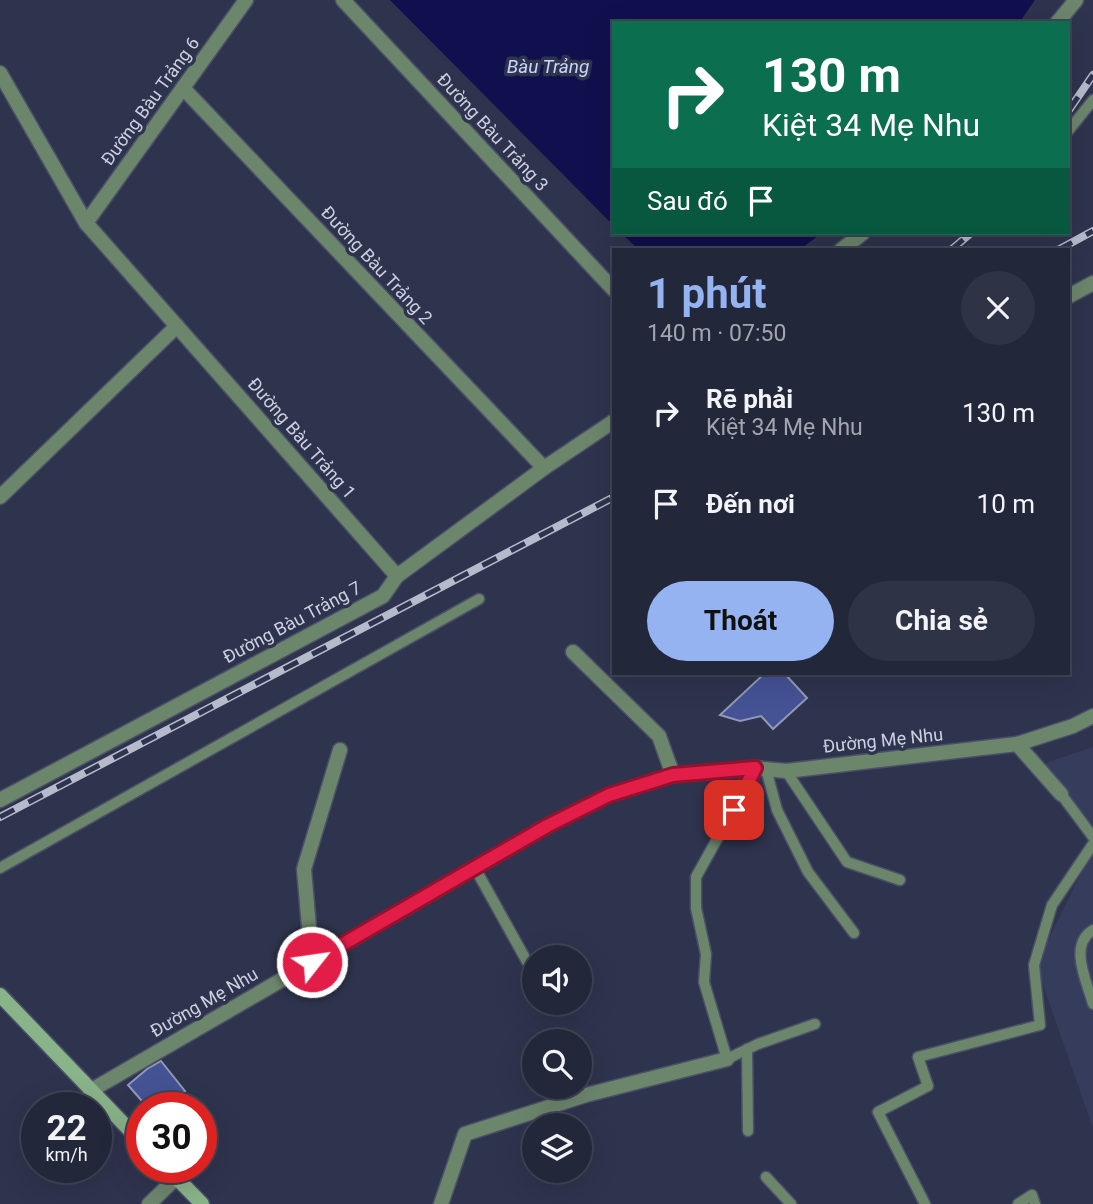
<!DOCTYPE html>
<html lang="vi">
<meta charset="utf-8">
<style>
body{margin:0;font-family:Roboto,sans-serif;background:#2e3345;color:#f1f3f6;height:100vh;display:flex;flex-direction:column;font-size:26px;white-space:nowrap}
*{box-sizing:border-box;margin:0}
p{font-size:23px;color:#a2a5af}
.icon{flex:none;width:38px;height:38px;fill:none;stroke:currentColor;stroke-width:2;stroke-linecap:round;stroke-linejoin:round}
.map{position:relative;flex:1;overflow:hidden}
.sheet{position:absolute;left:612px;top:248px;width:458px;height:427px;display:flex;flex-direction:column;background:#22273a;border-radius:0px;box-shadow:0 7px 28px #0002,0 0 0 2px #3f4454}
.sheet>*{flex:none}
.guide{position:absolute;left:612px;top:21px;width:458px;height:214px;border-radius:0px;box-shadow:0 7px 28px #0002,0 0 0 2px #3f4454;background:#0b6e4f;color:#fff;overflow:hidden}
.tools{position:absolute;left:522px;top:945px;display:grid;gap:14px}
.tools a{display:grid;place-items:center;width:70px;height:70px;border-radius:50%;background:#22273a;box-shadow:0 7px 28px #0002,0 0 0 2px #3f4454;font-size:35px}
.speed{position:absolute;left:21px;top:1092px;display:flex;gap:14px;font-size:35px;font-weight:700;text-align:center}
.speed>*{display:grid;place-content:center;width:91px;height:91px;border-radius:50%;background:#22273a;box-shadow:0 7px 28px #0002,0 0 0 2px #3f4454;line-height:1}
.speed small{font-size:18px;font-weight:400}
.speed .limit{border:10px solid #d22;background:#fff;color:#111}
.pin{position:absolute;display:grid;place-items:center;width:60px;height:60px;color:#fff;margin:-30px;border-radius:14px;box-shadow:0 4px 10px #0006}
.me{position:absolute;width:77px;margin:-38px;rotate:60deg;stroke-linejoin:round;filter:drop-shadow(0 0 5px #0008)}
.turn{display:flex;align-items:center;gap:24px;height:147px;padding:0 35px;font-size:32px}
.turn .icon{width:91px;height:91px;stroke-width:2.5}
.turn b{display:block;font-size:49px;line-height:60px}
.then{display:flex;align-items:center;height:66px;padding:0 35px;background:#0003;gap:14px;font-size:26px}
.round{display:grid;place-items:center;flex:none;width:74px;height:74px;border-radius:37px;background:#2e3345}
.headline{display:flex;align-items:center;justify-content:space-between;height:119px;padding:0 35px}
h1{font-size:42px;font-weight:700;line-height:52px;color:#95b2f1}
.action{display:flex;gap:14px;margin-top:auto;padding:14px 35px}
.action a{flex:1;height:80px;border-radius:42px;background:#95b2f1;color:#111;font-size:28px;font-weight:700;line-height:80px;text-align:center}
.action a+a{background:#2e3345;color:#f1f3f6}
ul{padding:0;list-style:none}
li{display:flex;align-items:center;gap:21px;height:91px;padding:0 35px}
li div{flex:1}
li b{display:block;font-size:26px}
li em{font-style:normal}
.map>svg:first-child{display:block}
.built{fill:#363d5c}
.water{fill:#10104e}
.building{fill:#455294;stroke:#9199b8;stroke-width:2}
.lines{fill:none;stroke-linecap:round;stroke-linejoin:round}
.service-casing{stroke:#4a5068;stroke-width:13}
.minor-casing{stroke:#4a5068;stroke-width:17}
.secondary-casing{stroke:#4a5068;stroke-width:17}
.service{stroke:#6c866c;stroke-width:10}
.minor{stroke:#6c866c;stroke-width:14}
.secondary{stroke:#89b389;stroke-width:14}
.rail-casing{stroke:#b6bbcc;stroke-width:8}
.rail{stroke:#2e344d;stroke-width:5;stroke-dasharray:16;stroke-linecap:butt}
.route-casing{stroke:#92132f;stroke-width:18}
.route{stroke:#e11d48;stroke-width:12}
.labels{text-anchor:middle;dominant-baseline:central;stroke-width:7;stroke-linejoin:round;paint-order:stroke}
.street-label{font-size:18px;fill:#ccd1e1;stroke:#2e344d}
.water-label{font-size:19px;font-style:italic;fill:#cad5fc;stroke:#2e344d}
</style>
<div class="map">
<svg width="1093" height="1204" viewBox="0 0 1093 1204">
<rect width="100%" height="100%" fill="#2e344d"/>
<g class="built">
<polygon points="1093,747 1093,830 1037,766"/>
<polygon points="1093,849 1093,1128 1036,965"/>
</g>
<g class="water">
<polygon points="390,0 1035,0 1019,23 614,23 614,226"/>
<polygon points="621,233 822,233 799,250 639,250"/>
</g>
<g class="building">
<polygon points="764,674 785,674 807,698 773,729 761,716 740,721 720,715"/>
<polygon points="161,1061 185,1091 165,1108 148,1108 128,1085 147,1069"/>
</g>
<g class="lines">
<defs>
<g id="service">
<polyline points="1069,130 1093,100"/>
<polyline points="755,768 746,787 696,877 696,908 706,954 704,982 727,1059 758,1044 815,1024"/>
<polyline points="766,769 777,810 808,872 854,933"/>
<polyline points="786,771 847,862 900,880"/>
<polyline points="1061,794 1093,837"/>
<polyline points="0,868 479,599"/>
<polyline points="475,868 530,967"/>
<path d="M1093,930c-25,15 -6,52 0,74"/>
<polyline points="747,1049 748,1131"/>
<polyline points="766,1177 791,1204"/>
<polyline points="925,1204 878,1112 928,1086 918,1057 1040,1025 1034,965 1052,905 1093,844"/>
<polyline points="1018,1204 1032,1195 1035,1204"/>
</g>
<g id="minor">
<polyline points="343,0 614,290"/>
<polyline points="1057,23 1076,0"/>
<polyline points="0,73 86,223 397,576"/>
<polyline points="183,88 544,468"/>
<polyline points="86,223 246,0"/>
<polyline points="841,250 863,233"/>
<polyline points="1069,296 1093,283"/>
<polyline points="0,497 177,326"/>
<polyline points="573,652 659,736 673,775"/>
<polyline points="1017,744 1061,794"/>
<polyline points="0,800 383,596 397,576 544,468 614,421"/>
<polyline points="312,962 304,869 340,750"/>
<polyline points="90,1091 547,826 609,795 673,775 755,768 786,771 1017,744 1073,726 1093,716"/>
<polyline points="149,1204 176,1178"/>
<polyline points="441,1204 465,1134 586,1095 727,1059"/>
</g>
<g id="secondary">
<polyline points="0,995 142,1143"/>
<polyline points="166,1167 202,1204"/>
</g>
</defs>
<use href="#service" class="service-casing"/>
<use href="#minor" class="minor-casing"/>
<use href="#secondary" class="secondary-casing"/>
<use href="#service" class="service"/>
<use href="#minor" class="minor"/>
<use href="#secondary" class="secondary"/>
<defs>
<g id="rail">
<polyline points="1069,110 1093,75"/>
<polyline points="951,250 971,233"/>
<polyline points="1058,250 1093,231"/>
<polyline points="0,817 614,497"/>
</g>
</defs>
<use href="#rail" class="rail-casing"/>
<use href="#rail" class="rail"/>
</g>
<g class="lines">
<defs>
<polyline id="route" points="312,962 547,826 609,795 673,775 755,768 734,810"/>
</defs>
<use href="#route" class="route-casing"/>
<use href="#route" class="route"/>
</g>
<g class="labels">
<g class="street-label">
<text transform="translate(150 101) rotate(-54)">Đường Bàu Trảng 6</text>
<text transform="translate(493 132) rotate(47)">Đường Bàu Trảng 3</text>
<text transform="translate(377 265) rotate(47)">Đường Bàu Trảng 2</text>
<text transform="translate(302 438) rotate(49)">Đường Bàu Trảng 1</text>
<text transform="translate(292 622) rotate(-28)">Đường Bàu Trảng 7</text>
<text transform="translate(883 740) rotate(-6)">Đường Mẹ Nhu</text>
<text transform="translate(204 1002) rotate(-30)">Đường Mẹ Nhu</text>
</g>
<g class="water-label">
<text x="548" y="66">Bàu Trảng</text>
</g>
</g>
</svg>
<div class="tools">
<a><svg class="icon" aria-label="sound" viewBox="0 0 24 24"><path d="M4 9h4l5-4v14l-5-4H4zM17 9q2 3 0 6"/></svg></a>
<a><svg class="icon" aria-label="search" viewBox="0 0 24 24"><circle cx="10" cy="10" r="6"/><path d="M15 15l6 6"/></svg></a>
<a><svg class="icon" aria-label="layers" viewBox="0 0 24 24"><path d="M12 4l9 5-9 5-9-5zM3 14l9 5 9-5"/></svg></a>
</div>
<div class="speed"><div>22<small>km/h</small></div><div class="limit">30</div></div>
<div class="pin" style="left:734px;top:810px;background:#d93025"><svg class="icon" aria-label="arrive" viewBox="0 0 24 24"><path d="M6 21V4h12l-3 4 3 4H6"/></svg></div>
<svg class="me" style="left:312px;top:962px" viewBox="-20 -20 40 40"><circle r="17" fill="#e11d48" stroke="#fff" stroke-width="3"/><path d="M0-11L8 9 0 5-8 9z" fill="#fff"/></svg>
<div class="guide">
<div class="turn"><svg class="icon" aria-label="right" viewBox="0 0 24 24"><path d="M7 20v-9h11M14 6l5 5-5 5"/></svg><div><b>130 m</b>Kiệt 34 Mẹ Nhu</div></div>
<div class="then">Sau đó<svg class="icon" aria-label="arrive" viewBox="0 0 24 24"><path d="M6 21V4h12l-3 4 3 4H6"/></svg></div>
</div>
<section class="sheet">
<div class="headline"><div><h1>1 phút</h1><p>140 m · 07:50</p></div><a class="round"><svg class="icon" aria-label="close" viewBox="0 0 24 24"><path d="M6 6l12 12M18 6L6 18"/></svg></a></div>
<ul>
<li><svg class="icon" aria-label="right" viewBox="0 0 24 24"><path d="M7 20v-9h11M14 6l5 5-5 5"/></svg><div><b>Rẽ phải</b><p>Kiệt 34 Mẹ Nhu</p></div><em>130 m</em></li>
<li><svg class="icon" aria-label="arrive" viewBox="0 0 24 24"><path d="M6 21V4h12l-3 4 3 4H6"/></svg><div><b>Đến nơi</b></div><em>10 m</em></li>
</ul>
<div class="action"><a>Thoát</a><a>Chia sẻ</a></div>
</section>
</div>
